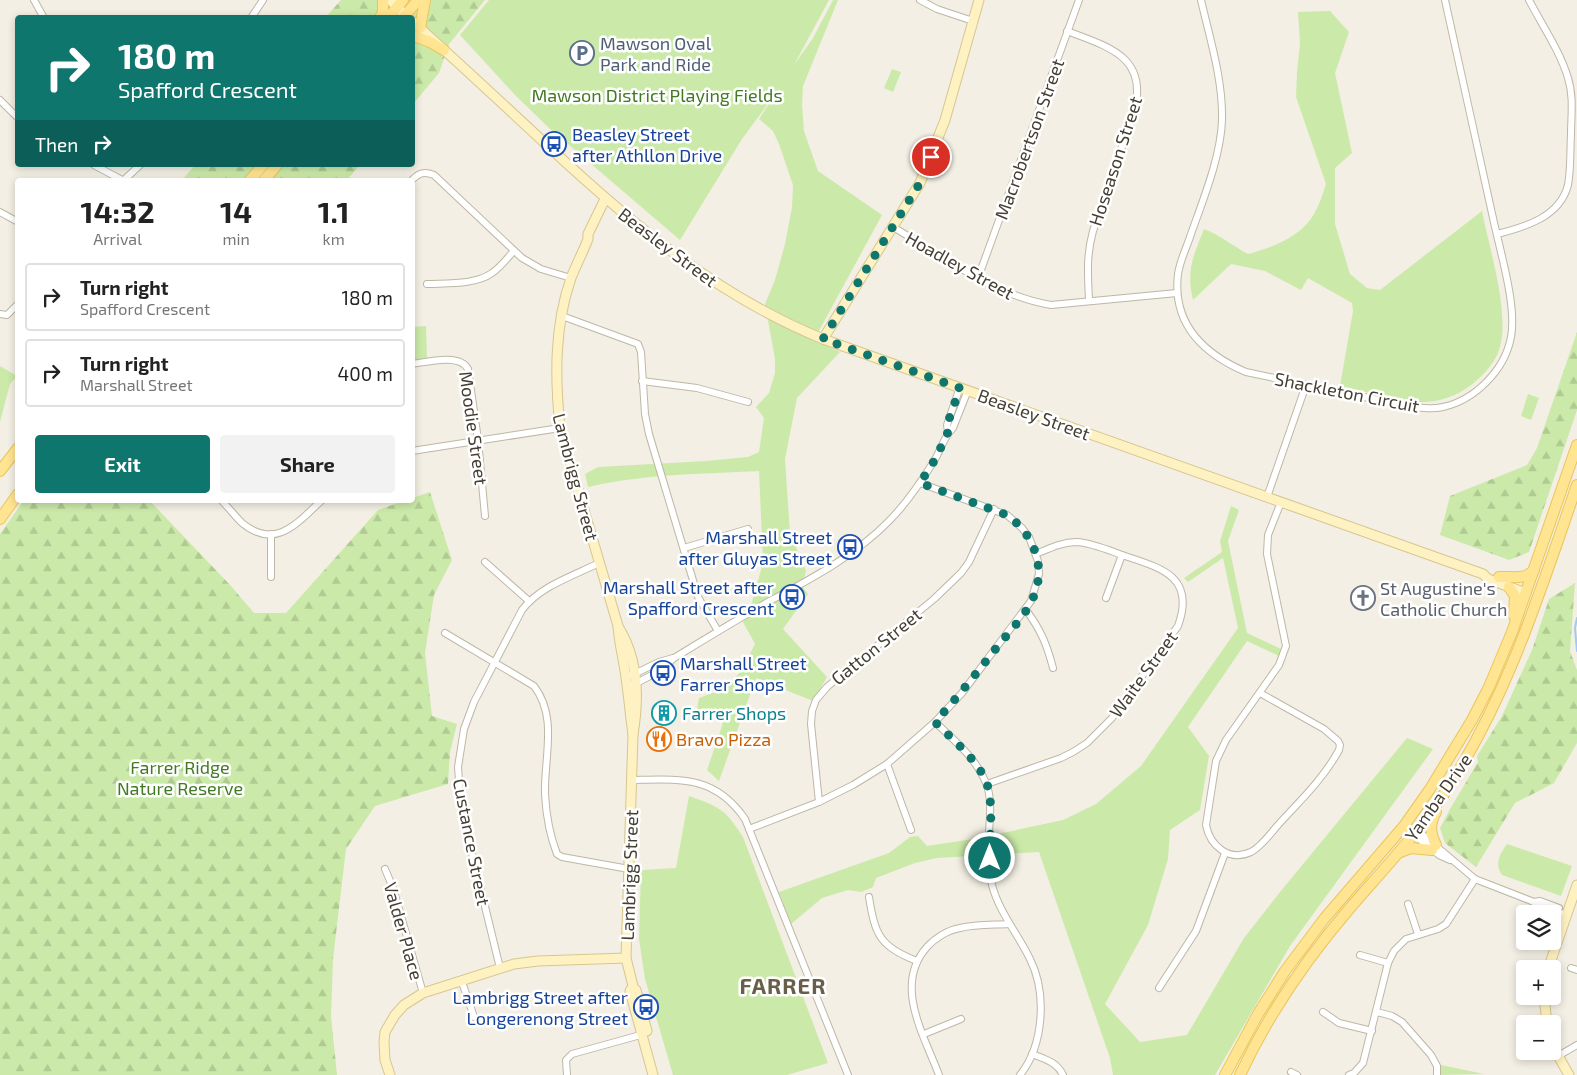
<!DOCTYPE html>
<meta charset="utf-8">
<style>
body{margin:0;font-family:"Exo 2",sans-serif;background:#f2f2f2;color:#222;height:100vh;display:flex;flex-direction:column;font-size:19px;white-space:nowrap}
*{box-sizing:border-box;margin:0}
p{font-size:16px;color:#767676}
.icon{flex:none;width:28px;height:28px;fill:none;stroke:currentColor;stroke-width:2;stroke-linecap:round;stroke-linejoin:round}
.map{position:relative;flex:1;overflow:hidden}
.panel{position:absolute;left:15px;top:178px;width:400px;height:325px;display:flex;flex-direction:column;background:#fff;border-radius:5px;box-shadow:0 2px 8px #0003}
.panel>*{flex:none}
.top-card{position:absolute;left:15px;top:15px;width:400px;height:152px;border-radius:5px;box-shadow:0 2px 8px #0003;background:#0f766e;color:#fff;overflow:hidden}
.fabs{position:absolute;left:1516px;top:905px;display:grid;gap:10px}
.fabs a{display:grid;place-items:center;width:45px;height:45px;border-radius:5px;background:#fff;box-shadow:0 2px 8px #0003;font-size:25px}
.pin{position:absolute;display:grid;place-items:center;width:42px;height:42px;color:#fff;margin:-21px;border:2px solid #fff;border-radius:50%;box-shadow:0 1px 5px #0007}
.me{position:absolute;width:55px;margin:-28px;rotate:0deg;stroke-linejoin:round;filter:drop-shadow(0 0 4px #0008)}
.turn{display:flex;align-items:center;gap:18px;height:105px;padding:0 20px;font-size:22px}
.turn .icon{width:65px;height:65px;stroke-width:2.5}
.turn b{display:block;font-size:35px;line-height:42px}
.then{display:flex;align-items:center;height:48px;padding:0 20px;background:#0003;gap:10px;font-size:19px}
.eta{display:flex;justify-content:space-evenly;align-items:center;height:85px;text-align:center}
.eta b{font-size:30px;font-weight:700;line-height:35px}
.cta{display:flex;gap:10px;margin-top:auto;padding:10px 20px}
.cta a{flex:1;height:58px;border-radius:5px;background:#0f766e;color:#fff;font-size:20px;font-weight:700;line-height:58px;text-align:center}
.cta a+a{background:#f2f2f2;color:#222}
ul{padding:0;list-style:none}
li{display:flex;align-items:center;gap:15px;height:68px;margin:0 10px 8px;padding:0 10px;border:2px solid #e0e0e0;border-radius:5px}
li div{flex:1}
li b{display:block;font-size:19px}
li em{font-style:normal}
.map>svg:first-child{display:block}
.green{fill:#cbeaa9}
.forest{fill:url(#forest-firs)}
.lines{fill:none;stroke-linecap:round;stroke-linejoin:round}
.stream{stroke:#9bcdf4;stroke-width:2}
.street-casing{stroke:#bfb7a6;stroke-width:8}
.secondary-casing{stroke:#d6c690;stroke-width:11}
.primary-casing{stroke:#ebc55a;stroke-width:12}
.street{stroke:#fff;stroke-width:6}
.secondary{stroke:#fff2c2;stroke-width:9}
.primary{stroke:#ffe491;stroke-width:10}
.route{stroke:#0f766e;stroke-width:9;stroke-dasharray:0 16.2}
.labels{text-anchor:middle;dominant-baseline:central;stroke-width:5;stroke-linejoin:round;paint-order:stroke}
.service-label{font-size:18px;fill:#4e5e75;stroke:#fff;text-anchor:start}
.park-label{font-size:18px;fill:#417a23;stroke:#fff}
.transit-label{font-size:18px;fill:#164399;stroke:#fff;text-anchor:end}
.street-label{font-size:18px;fill:#453f33;stroke:#fff}
.worship-label{font-size:18px;fill:#5b616d;stroke:#fff;text-anchor:start}
.culture-label{font-size:18px;fill:#0d838f;stroke:#fff;text-anchor:start}
.food-label{font-size:18px;fill:#c56008;stroke:#fff;text-anchor:start}
.district-label{font-size:22px;font-weight:bold;letter-spacing:1px;fill:#695e4a;stroke:#fff}
</style>
<div class="map">
<svg width="1577" height="1075" viewBox="0 0 1577 1075">
<defs>
<pattern id="forest-firs" width="22" height="20" patternUnits="userSpaceOnUse" patternTransform="scale(1.25)"><rect width="22" height="20" fill="#cbeaa9"/><path d="M5 1l3.5 6h-7zM16 11l3.5 6h-7z" fill="#b0ca92"/></pattern>
</defs>
<rect width="100%" height="100%" fill="#f3efe4"/>
<g class="green">
<path d="M489,0h340l-35,65 19,-27 20,-38h5l-35,86 -1,19 2,26 14,40 64,44 -68,125 26,12 -43,46 -12,61 5,74 16,38 -4,15 6,8 -25,35 44,48 -14,24 -57,-23 -37,103 -12,-11 15,-44 2,-15 -27,-2 2,-11 27,-10 15,-17 14,-27 -12,-22 9,-20 11,-39 -4,-92c-57,3 -116,3 -171,16l-3,-13 13,-7 108,-6 42,-4 11,-5 5,-34 -8,-11 13,-14 6,-20v-14l-10,-55 10,-24 10,-36 7,-37 1,-22 -14,-41 -6,-13 -14,-12 17,-26 -34,46 -62,101 -132,-113 -33,-32 -55,-60z"/>
<path d="M1330,11l19,21 -14,41 17,80 -17,15v56l15,50 17,14 13,2 102,-79c7,36 29,105 17,139 -4,12 -13,22 -22,30 -14,13 -32,21 -51,22 -26,1 -61,-11 -86,-16l13,-75 -1,-8 -44,-25 -7,12 -36,-19 -34,-7 -38,36c-7,-30 0,-43 11,-71 16,6 29,17 44,25 24,-6 54,-18 66,-40 5,-9 9,-20 12,-30l-30,-87 1,-25 3,-29 -2,-31z"/>
<polygon points="892,69 901,72 893,92 884,88"/>
<polygon points="426,326 427,358 413,360 413,327"/>
<polygon points="0,366 17,376 10,384 0,422"/>
<polygon points="1528,394 1539,398 1531,420 1521,416"/>
<polygon points="1231,506 1239,510 1228,541 1247,633 1281,649 1279,656 1247,641 1188,727 1209,756 1200,810 1170,830 1168,859 1148,925 1105,1004 1140,1042 1187,1035 1244,938 1280,892 1407,738 1433,749 1290,946 1215,1075 1113,1075 1110,1058 1039,852 937,858 915,863 876,878 873,887 861,892 848,890 822,898 791,924 779,892 889,853 910,837 918,836 927,846 979,838 1063,820 1096,804 1141,766 1238,628 1223,558 1188,582 1184,578 1222,552 1220,541"/>
<path d="M689,796c31,11 36,13 54,41l85,226 -41,12h-114l-28,-96 -6,-40 2,-69 35,-2z"/>
<path d="M1507,844l65,22 -11,30 -59,-21c-8,-12 -2,-21 5,-31z"/>
<polygon points="1441,1065 1484,1074 1440,1075"/>
</g>
<g class="forest">
<polygon points="341,0 485,0 449,44 439,73 413,104 412,18 325,18"/>
<polygon points="195,165 360,165 347,180 182,180"/>
<polygon points="1577,332 1577,410 1529,552 1509,560 1440,535 1450,496 1527,465 1537,448"/>
<polygon points="430,492 452,560 434,595 425,653 432,716 457,724 450,752 448,784 375,806 346,849 333,959 331,1016 337,1075 0,1075 0,534 24,500 149,500 231,586 254,613 286,613 378,510 406,500 412,500 413,498"/>
<polygon points="1575,583 1570,651 1577,670 1577,743 1554,783 1515,803 1476,867 1445,843 1440,828 1450,809 1478,762 1477,756 1502,716 1532,650 1549,599"/>
</g>
<g class="lines">
<polyline class="stream" points="1577,618 1575,628 1577,651"/>
<defs>
<g id="street">
<polyline points="34,0 44,18"/>
<polyline points="920,0 937,9 973,21"/>
<path d="M1201,0c9,39 22,80 21,120 -1,36 -19,80 -31,114 -4,13 -11,26 -13,40 -6,50 26,80 68,98l156,33c13,2 27,5 41,2 32,-7 62,-37 68,-70 6,-31 -11,-86 -18,-119 -16,-73 -32,-145 -48,-218"/>
<polyline points="251,18 263,0"/>
<path d="M1067,31c42,16 82,26 67,81l-41,119c-7,26 -5,44 -4,70"/>
<polyline points="0,100 18,118"/>
<polyline points="94,165 122,180"/>
<polyline points="124,180 140,165"/>
<path d="M412,180c7,-7 12,-9 22,-5l88,83 19,11 30,9"/>
<polyline points="0,212 18,222"/>
<path d="M893,227c49,29 102,69 158,78l126,-12"/>
<path d="M1497,234c28,-7 63,-17 71,-49 3,-16 2,-34 3,-50 0,-19 3,-38 -3,-57 -8,-27 -26,-53 -39,-78"/>
<polyline points="978,278 1079,0"/>
<path d="M427,284c21,-1 48,1 65,-11 9,-6 15,-15 22,-22"/>
<polyline points="0,314 7,315 18,304"/>
<polyline points="562,316 638,344 641,352 645,414 649,434 698,597 718,631"/>
<path d="M412,364c15,-2 48,-11 56,5l10,71 7,76"/>
<polyline points="642,381 697,388 748,402"/>
<polyline points="948,432 947,425 960,387"/>
<polyline points="412,451 560,428"/>
<polyline points="1267,497 1306,385"/>
<path d="M221,500c7,7 14,16 21,23 34,28 56,-1 80,-23"/>
<polyline points="684,548 748,529"/>
<polyline points="485,562 529,601"/>
<polyline points="271,577 271,534"/>
<polyline points="1106,598 1122,555"/>
<path d="M1026,610c15,20 21,35 27,58"/>
<path d="M445,633l89,53c24,31 10,71 11,108 1,19 5,42 12,60l5,3 67,12"/>
<polyline points="632,675 659,662 673,658"/>
<path d="M633,685l30,-16 11,-11c31,-19 61,-37 92,-55 43,-23 89,-47 123,-82 18,-18 32,-39 45,-60 7,-11 10,-25 19,-33l15,-38"/>
<path d="M1260,693l64,36 14,12 2,4 -1,5c-15,28 -40,52 -61,75 -8,9 -16,21 -27,27 -22,10 -41,-6 -45,-27l10,-64 10,-21 53,-75 7,-19 -19,-92 1,-19 13,-33"/>
<path d="M935,722c19,18 41,36 51,61 6,14 4,34 3,49 0,17 -1,36 3,53 7,27 26,49 38,74 17,34 14,86 -10,116"/>
<polyline points="887,764 911,830"/>
<path d="M632,780c48,-1 83,-5 113,39l103,256"/>
<path d="M987,784l74,-26 12,-6 14,-9 25,-25 66,-92c18,-50 -17,-58 -56,-71 -14,-5 -30,-12 -45,-13 -15,0 -27,6 -41,12"/>
<polyline points="819,802 811,724 812,711 816,700 827,687 934,599 961,573 969,562 994,509"/>
<polyline points="749,829 819,802 853,785 887,764 935,722 962,693 1031,601 1039,574 1038,561 1029,537 1022,528 1007,515 920,483"/>
<polyline points="1417,830 1475,879 1534,902 1538,905 1567,915"/>
<polyline points="1414,835 1439,855 1450,860"/>
<polyline points="385,869 393,888 423,993"/>
<path d="M869,897c6,38 11,50 48,64"/>
<polyline points="1534,902 1540,901 1559,908"/>
<polyline points="1408,904 1418,934"/>
<polyline points="1360,955 1388,963"/>
<path d="M500,968l-39,-160 -3,-41 6,-38 10,-27 48,-92c18,-24 51,-34 77,-47"/>
<polyline points="1571,968 1577,970"/>
<polyline points="462,982 474,1017"/>
<polyline points="1159,988 1196,931 1225,853"/>
<polyline points="1323,1012 1339,1023 1372,1031"/>
<polyline points="1377,1012 1392,1016 1402,1022 1431,1055 1437,1066 1437,1075"/>
<polyline points="924,1034 961,1019"/>
<path d="M1032,1054c13,5 25,8 31,21"/>
<polyline points="1558,1056 1577,1045"/>
<polyline points="1291,1072 1297,1075"/>
<polyline points="567,1075 566,1060 572,1054 644,1034"/>
<path d="M939,1075c-15,-40 -46,-90 -12,-128 8,-9 21,-17 33,-19 16,-4 33,-3 49,-4"/>
<polyline points="1349,1075 1354,1073 1363,1063 1388,963 1394,951 1406,939 1438,929 1446,924 1475,879"/>
</g>
<g id="secondary">
<polyline points="390,0 408,18"/>
<path d="M412,21c47,42 92,84 137,126 83,77 168,149 274,192l660,235 5,5 38,14"/>
<path d="M605,199l-17,35v5c-5,13 -12,26 -17,39 -17,49 -16,100 -11,150l58,198c1,18 6,34 8,52 3,19 4,37 7,56"/>
<polyline points="823,339 920,183 945,120 979,0"/>
<path d="M619,628c19,31 20,71 14,106l-7,224 7,28 -3,5 23,84"/>
<polyline points="1548,969 1577,885"/>
<polyline points="636,990 647,1031"/>
<polyline points="1544,996 1547,1024"/>
<polyline points="1552,1045 1569,1075"/>
<polyline points="390,1075 385,1060 384,1042 385,1032 395,1015 404,1005 423,993 514,964 538,961 626,958"/>
</g>
<g id="primary">
<polyline points="380,18 383,12 383,0"/>
<polyline points="388,18 403,0"/>
<polyline points="403,18 418,0"/>
<polyline points="420,28 425,0"/>
<polyline points="412,35 430,42 444,50"/>
<polyline points="250,180 263,165"/>
<polyline points="264,180 277,165"/>
<polyline points="0,471 18,448"/>
<polyline points="0,519 18,494"/>
<path d="M1499,577c13,-1 25,4 35,-7"/>
<polyline points="1509,587 1515,596 1514,616"/>
<path d="M1436,845c-6,-12 -7,-21 0,-33"/>
<polyline points="1400,852 1411,848 1432,850"/>
<polyline points="1225,1075 1258,1014 1285,971 1324,919 1404,826 1430,789 1472,720 1489,687 1512,632 1577,445"/>
<path d="M1240,1075c28,-60 67,-117 110,-167 32,-37 66,-73 94,-114 63,-95 96,-202 133,-309"/>
</g>
</defs>
<use href="#street" class="street-casing"/>
<use href="#secondary" class="secondary-casing"/>
<use href="#primary" class="primary-casing"/>
<use href="#street" class="street"/>
<use href="#secondary" class="secondary"/>
<use href="#primary" class="primary"/>
</g>
<g class="lines">
<path class="route" d="M931,157l-11,26 -97,156 137,49 -13,37 1,7 -12,26 -16,25 87,32c28,20 41,55 24,87 -9,18 -25,33 -37,49 -19,24 -38,48 -59,71 17,17 44,39 52,62 7,22 2,51 3,74"/>
</g>
<defs>
<symbol id="parking-ring" viewBox="-11 -11 22 22"><circle r="9.5" fill="#fff" stroke="#5c6f8a" stroke-width="1.5"/><path d="M-3.5-5.5H1a3.5 3.5 0 0 1 0 7H-1V5.5H-3.5ZM-1-3.4V-.6H.8a1.4 1.4 0 0 0 0-2.8Z" fill="#5c6f8a"/></symbol>
<symbol id="bus-ring" viewBox="-11 -11 22 22"><circle r="9.5" fill="#fff" stroke="#1a4fb4" stroke-width="1.5"/><path d="M-5-6H5V4H4V6H2V4H-2V6H-4V4H-5ZM-3.5-4V0h7V-4ZM-3.5 1.2v1.5H-2V1.2ZM2 1.2v1.5H3.5V1.2Z" fill="#1a4fb4"/></symbol>
<symbol id="church-ring" viewBox="-11 -11 22 22"><circle r="9.5" fill="#fff" stroke="#6b7280" stroke-width="1.5"/><path d="M-1.2-6h2.4v3.5h3.3v2.4h-3.3V6h-2.4V-.1h-3.3v-2.4h3.3Z" fill="#6b7280"/></symbol>
<symbol id="building-ring" viewBox="-11 -11 22 22"><circle r="9.5" fill="#fff" stroke="#0f9aa8" stroke-width="1.5"/><path d="M-4-6H4V6H1V3H-1V6H-4ZM-2.5-4.3h1.7v1.8h-1.7ZM.8-4.3h1.7v1.8H.8ZM-2.5-1h1.7V.8h-1.7ZM.8-1h1.7V.8H.8Z" fill="#0f9aa8"/></symbol>
<symbol id="restaurant-ring" viewBox="-11 -11 22 22"><circle r="9.5" fill="#fff" stroke="#e8710a" stroke-width="1.5"/><path d="M-5-6h1v4h1v-4h1v4h1v-4h1v5L-1.5 .5V6h-2V.5L-5-1ZM5-6V6H3V1.5H1.5Q1.5-4 5-6Z" fill="#e8710a"/></symbol>
</defs>
<g fill-rule="evenodd">
<use href="#parking-ring" x="568" y="39" width="28" height="28"/>
<use href="#bus-ring" x="540" y="130" width="28" height="28"/>
<use href="#bus-ring" x="836" y="533" width="28" height="28"/>
<use href="#bus-ring" x="778" y="583" width="28" height="28"/>
<use href="#church-ring" x="1349" y="584" width="28" height="28"/>
<use href="#bus-ring" x="649" y="659" width="28" height="28"/>
<use href="#building-ring" x="650" y="699" width="28" height="28"/>
<use href="#restaurant-ring" x="645" y="725" width="28" height="28"/>
<use href="#bus-ring" x="632" y="993" width="28" height="28"/>
</g>
<g class="labels">
<g class="service-label">
<text x="600" y="43">Mawson Oval<tspan x="600" dy="21">Park and Ride</tspan></text>
</g>
<g class="park-label">
<text x="657" y="95">Mawson District Playing Fields</text>
<text x="180" y="767">Farrer Ridge<tspan x="180" dy="21">Nature Reserve</tspan></text>
</g>
<g class="transit-label">
<text x="572" y="134" text-anchor="start">Beasley Street<tspan x="572" dy="21">after Athllon Drive</tspan></text>
<text x="832" y="537">Marshall Street<tspan x="832" dy="21">after Gluyas Street</tspan></text>
<text x="774" y="587">Marshall Street after<tspan x="774" dy="21">Spafford Crescent</tspan></text>
<text x="680" y="663" text-anchor="start">Marshall Street<tspan x="680" dy="21">Farrer Shops</tspan></text>
<text x="628" y="997">Lambrigg Street after<tspan x="628" dy="21">Longerenong Street</tspan></text>
</g>
<g class="street-label">
<text transform="translate(1029 139) rotate(-70)">Macrobertson Street</text>
<text transform="translate(1115 161) rotate(-72)">Hoseason Street</text>
<text transform="translate(668 247) rotate(37)">Beasley Street</text>
<text transform="translate(960 265) rotate(29)">Hoadley Street</text>
<text transform="translate(1347 392) rotate(11)">Shackleton Circuit</text>
<text transform="translate(1034 414) rotate(20)">Beasley Street</text>
<text transform="translate(474 428) rotate(82)">Moodie Street</text>
<text transform="translate(576 477) rotate(75)">Lambrigg Street</text>
<text transform="translate(876 646) rotate(-39)">Gatton Street</text>
<text transform="translate(1143 674) rotate(-54)">Waite Street</text>
<text transform="translate(1438 797) rotate(-55)">Yamba Drive</text>
<text transform="translate(472 842) rotate(79)">Custance Street</text>
<text transform="translate(629 875) rotate(-88)">Lambrigg Street</text>
<text transform="translate(404 931) rotate(74)">Valder Place</text>
</g>
<g class="worship-label">
<text x="1380" y="588">St Augustine's<tspan x="1380" dy="21">Catholic Church</tspan></text>
</g>
<g class="culture-label">
<text x="682" y="713">Farrer Shops</text>
</g>
<g class="food-label">
<text x="676" y="739">Bravo Pizza</text>
</g>
<g class="district-label">
<text x="783" y="985">FARRER</text>
</g>
</g>
</svg>
<div class="fabs">
<a><svg class="icon" aria-label="layers" viewBox="0 0 24 24"><path d="M12 4l9 5-9 5-9-5zM3 14l9 5 9-5"/></svg></a>
<a>+</a>
<a>−</a>
</div>
<div class="pin" style="left:931px;top:157px;background:#d93025"><svg class="icon" aria-label="arrive" viewBox="0 0 24 24"><path d="M6 21V4h12l-3 4 3 4H6"/></svg></div>
<svg class="me" style="left:990px;top:858px" viewBox="-20 -20 40 40"><circle r="17" fill="#0f766e" stroke="#fff" stroke-width="3"/><path d="M0-11L8 9 0 5-8 9z" fill="#fff"/></svg>
<div class="top-card">
<div class="turn"><svg class="icon" aria-label="right" viewBox="0 0 24 24"><path d="M7 20v-9h11M14 6l5 5-5 5"/></svg><div><b>180 m</b>Spafford Crescent</div></div>
<div class="then">Then<svg class="icon" aria-label="right" viewBox="0 0 24 24"><path d="M7 20v-9h11M14 6l5 5-5 5"/></svg></div>
</div>
<section class="panel">
<div class="eta">
<div><b>14:32</b><p>Arrival</p></div>
<div><b>14</b><p>min</p></div>
<div><b>1.1</b><p>km</p></div>
</div>
<ul>
<li><svg class="icon" aria-label="right" viewBox="0 0 24 24"><path d="M7 20v-9h11M14 6l5 5-5 5"/></svg><div><b>Turn right</b><p>Spafford Crescent</p></div><em>180 m</em></li>
<li><svg class="icon" aria-label="right" viewBox="0 0 24 24"><path d="M7 20v-9h11M14 6l5 5-5 5"/></svg><div><b>Turn right</b><p>Marshall Street</p></div><em>400 m</em></li>
</ul>
<div class="cta"><a>Exit</a><a>Share</a></div>
</section>
</div>
